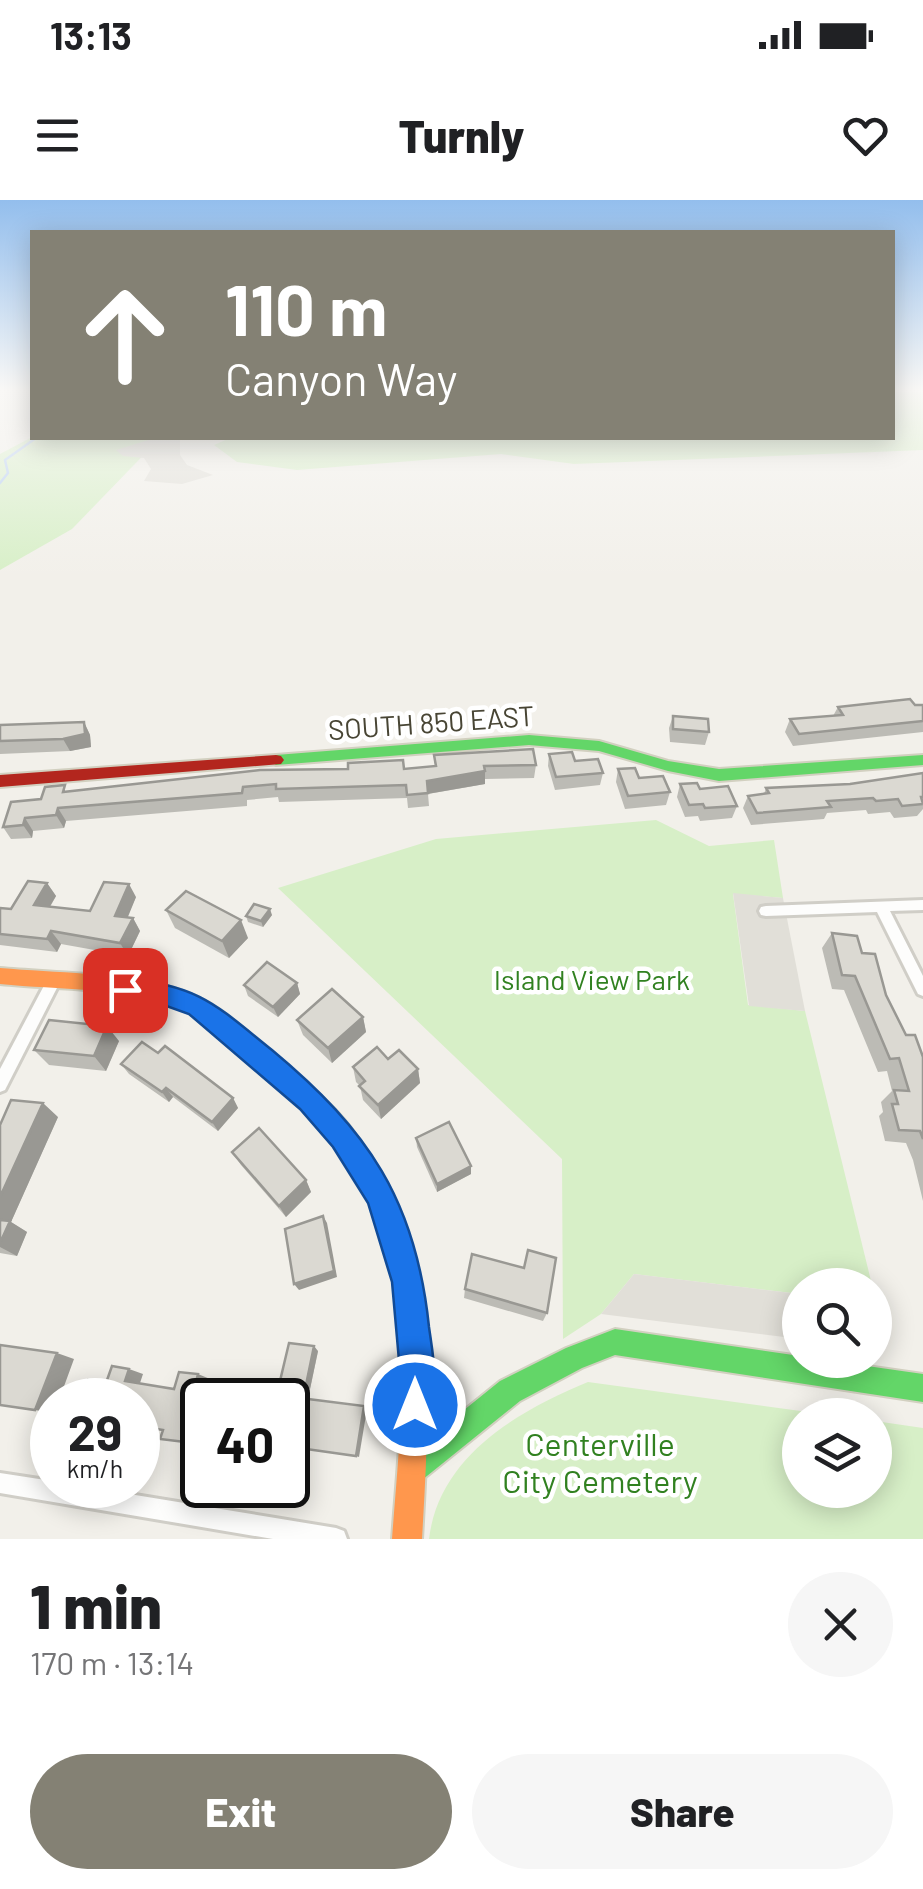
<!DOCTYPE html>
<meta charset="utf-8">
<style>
body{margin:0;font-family:Barlow,sans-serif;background:#f6f6f6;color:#202124;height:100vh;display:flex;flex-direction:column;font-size:38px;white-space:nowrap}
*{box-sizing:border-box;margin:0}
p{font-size:32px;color:#757577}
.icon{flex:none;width:55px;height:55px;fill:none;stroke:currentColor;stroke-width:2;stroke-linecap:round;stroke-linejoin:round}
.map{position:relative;height:1339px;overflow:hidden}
.sheet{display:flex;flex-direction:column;background:#fff;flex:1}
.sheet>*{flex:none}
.guide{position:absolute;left:30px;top:30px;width:865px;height:210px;border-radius:0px;box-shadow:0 5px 25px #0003;background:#848174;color:#fff;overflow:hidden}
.buttons{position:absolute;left:782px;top:1068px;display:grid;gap:20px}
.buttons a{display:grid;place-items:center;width:110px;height:110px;border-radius:50%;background:#fff;box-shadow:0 5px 25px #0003;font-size:50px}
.speed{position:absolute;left:30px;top:1178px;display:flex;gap:20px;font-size:50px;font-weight:700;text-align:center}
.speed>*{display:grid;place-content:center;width:130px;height:130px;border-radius:50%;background:#fff;box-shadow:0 5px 25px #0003;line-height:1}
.speed small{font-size:25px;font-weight:400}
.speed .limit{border:5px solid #111;border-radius:15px;background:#fff;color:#111}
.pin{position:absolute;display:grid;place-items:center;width:85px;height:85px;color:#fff;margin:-42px;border-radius:20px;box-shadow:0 5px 15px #0006}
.me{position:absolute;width:110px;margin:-55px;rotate:0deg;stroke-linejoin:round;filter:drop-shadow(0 0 8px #0008)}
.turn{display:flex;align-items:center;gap:35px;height:210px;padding:0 30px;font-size:45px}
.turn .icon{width:130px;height:130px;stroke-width:2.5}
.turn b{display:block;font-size:70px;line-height:85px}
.round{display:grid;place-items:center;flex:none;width:105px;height:105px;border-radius:52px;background:#f6f6f6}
.overview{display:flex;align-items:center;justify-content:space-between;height:170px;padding:0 30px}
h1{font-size:60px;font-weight:800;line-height:75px}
.cta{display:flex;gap:20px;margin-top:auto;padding:20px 30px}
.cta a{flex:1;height:115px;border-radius:60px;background:#848174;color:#fff;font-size:40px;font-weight:800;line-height:115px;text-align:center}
.cta a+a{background:#f6f6f6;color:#202124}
.status{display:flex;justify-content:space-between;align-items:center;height:70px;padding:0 50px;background:#fff;direction:ltr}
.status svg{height:28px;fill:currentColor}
header{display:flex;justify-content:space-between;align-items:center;height:130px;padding:0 30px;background:#fff;font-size:45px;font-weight:800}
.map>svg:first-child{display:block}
.green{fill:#d7efc7}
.parking{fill:#e1dfd8}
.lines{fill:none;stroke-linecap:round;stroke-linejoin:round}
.stream{stroke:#b5cef4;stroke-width:2.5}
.street-casing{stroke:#d0cec7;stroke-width:6}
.fast-casing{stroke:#d2d0c0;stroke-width:4}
.slow-casing{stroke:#d2d0c0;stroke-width:4}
.jam-casing{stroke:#d2d0c0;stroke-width:4}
.street{fill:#fdfdfc;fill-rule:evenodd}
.fast{fill:#63d668;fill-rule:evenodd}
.slow{fill:#ff974d;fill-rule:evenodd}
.jam{fill:#b3261e;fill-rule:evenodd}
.wall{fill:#bcbbb5}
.shaded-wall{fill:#999893}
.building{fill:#dbd9d2;stroke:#999893;stroke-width:2.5}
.route{fill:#1a73e8;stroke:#114b97;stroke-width:2.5}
.labels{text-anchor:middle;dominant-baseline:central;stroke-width:9;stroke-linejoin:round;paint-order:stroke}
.street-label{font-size:28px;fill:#484534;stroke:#fff}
.park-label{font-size:28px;fill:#318120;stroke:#fff}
.near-park-label{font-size:32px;fill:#318120;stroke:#fff}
</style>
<div class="status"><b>13:13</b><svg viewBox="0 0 49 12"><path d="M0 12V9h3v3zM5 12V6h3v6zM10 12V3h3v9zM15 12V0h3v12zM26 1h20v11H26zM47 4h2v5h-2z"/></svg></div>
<header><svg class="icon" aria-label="menu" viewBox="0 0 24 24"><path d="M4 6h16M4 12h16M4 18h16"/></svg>Turnly<svg class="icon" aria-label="heart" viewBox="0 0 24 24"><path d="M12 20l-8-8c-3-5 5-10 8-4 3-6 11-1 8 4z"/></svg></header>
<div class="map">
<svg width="923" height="1339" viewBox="0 0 923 1339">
<rect width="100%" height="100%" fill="#f2f0ea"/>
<g class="green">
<polygon points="893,192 923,192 923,250 574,264 501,254 297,270 237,262 214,245 230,238 892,238"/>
<polygon points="32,237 160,238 72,329 0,370 0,254"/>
<polygon points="656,620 709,646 774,640 783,698 733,694 748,805 805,811 872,1085 800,1085 800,1094 634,1074 601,1114 563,1139 562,959 278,688 436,639"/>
<path d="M588,1182l242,33h-30v75h75v-69l48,7v111h-494c10,-83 89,-128 159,-157z"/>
</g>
<g class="parking">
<polygon points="155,238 180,238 180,255 187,265 213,275 182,284 144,281 151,269 144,258 123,256 116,250"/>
<polygon points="733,693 783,698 805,811 749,806"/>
<polygon points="634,1074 800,1094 800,1139 601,1114"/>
</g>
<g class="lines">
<polyline class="stream" points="0,283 8,273 5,260 36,238"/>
<defs>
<g id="street">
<polygon points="923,700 923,710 890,711 923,776 923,796 918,794 877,712 766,716 761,715 759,711 761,707 766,706"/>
<polygon points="53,776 58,778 60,782 5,890 0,892 0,869 48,778"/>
<polygon points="0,1273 52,1281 52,1285 74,1285 336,1328 344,1331 347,1339 273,1339 0,1293"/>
</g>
<g id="fast">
<polygon points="529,535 599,541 668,561 719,569 923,555 923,565 719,581 668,571 599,551 529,545 276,565 268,560 276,555"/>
<polygon points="615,1129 800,1156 800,1160 825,1160 923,1174 923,1202 615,1155 582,1168 520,1201 422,1280 412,1284 402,1280 398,1270 402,1260 500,1181 566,1148"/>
</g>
<path id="slow" d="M0,768c57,5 118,4 174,20 44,12 72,43 106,72 24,21 51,42 71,68 90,120 79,270 71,411h-30c8,-110 27,-251 -29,-352 -24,-43 -57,-76 -94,-109 -27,-24 -53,-58 -88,-70 -57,-21 -122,-18 -181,-24z"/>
<polygon id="jam" points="276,555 281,556 284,560 281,564 0,587 0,575"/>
</defs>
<use href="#street" class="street-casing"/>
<use href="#fast" class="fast-casing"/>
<use href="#slow" class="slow-casing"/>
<use href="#jam" class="jam-casing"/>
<use href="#street" class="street"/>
<use href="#fast" class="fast"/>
<use href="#slow" class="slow"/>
<use href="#jam" class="jam"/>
</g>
<g class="wall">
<polygon points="923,505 923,532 793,546 785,532 790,519 833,516 838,507"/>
<polygon points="673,516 709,532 705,545 670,542 669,528"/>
<polygon points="84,522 90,535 91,547 70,551 0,554 0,525"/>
<polygon points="549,554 575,561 603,573 600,585 555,590 548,566"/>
<polygon points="434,555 536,565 534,578 485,579 485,584 428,594 429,606 408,608 407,598 279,602 278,597 247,600 247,606 66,621 64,628 33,631 32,638 11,639 3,627 41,599 69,592 435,566"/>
<polygon points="618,569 670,592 666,605 625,609 616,582"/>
<polygon points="923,573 923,609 917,616 894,618 890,612 868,614 866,610 827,613 824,619 751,625 743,608 748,596 764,594 766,588 850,584"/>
<polygon points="680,584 700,589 737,606 732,618 700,621 698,616 685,617 677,597"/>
<polygon points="47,683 56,696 50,707 90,711 136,697 127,717 133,718 140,731 128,756 61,744 57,752 0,745 0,708 11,709"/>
<polygon points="166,710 248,738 229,758 175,728"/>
<polygon points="272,715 263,727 248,722 246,716"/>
<polygon points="832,733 862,753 886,795 906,835 923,857 923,1001 913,960 906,943 885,941 879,916 883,912 881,902 892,891 887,871 878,872 844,790 832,789 822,748"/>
<polygon points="297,783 300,794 278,817 248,796 244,785"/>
<polygon points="363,817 366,832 332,863 303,835 297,820"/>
<polygon points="119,841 106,871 49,865 34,850"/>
<polygon points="388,859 418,869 420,883 381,919 363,900 360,886 356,882 353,867"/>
<polygon points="121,864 233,898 238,908 218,931 173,897 169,902 129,874"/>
<polygon points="58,917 11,1022 27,1032 17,1056 0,1053 0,925"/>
<polygon points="416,938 471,966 471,974 437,992 417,947"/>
<polygon points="232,952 306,980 311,992 286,1017 241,965"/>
<polygon points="528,1050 547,1113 543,1121 464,1098 465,1089 524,1068"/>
<polygon points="318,1151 310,1189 285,1185 280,1181"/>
</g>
<g class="shaded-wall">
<polygon points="84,522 90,535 91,547 70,551 63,539"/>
<polygon points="485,571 485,584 427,594 427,581"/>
<polygon points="58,608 66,621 64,628 56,615"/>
<polygon points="25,618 33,631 32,638 23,625"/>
<polygon points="47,683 56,696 43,718 34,705"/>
<polygon points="129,684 136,697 123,729 115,716"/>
<polygon points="270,709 272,715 263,727 261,721"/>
<polygon points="133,718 140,731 128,756 120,743"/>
<polygon points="241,720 248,738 229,758 222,741"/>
<polygon points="51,731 61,744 57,752 47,739"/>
<polygon points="297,783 300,794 278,817 273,807"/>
<polygon points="363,817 366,832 332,863 328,848"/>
<polygon points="107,826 119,841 106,871 94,856"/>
<polygon points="418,869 420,883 381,919 378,905"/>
<polygon points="166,888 173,897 169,902 162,892"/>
<polygon points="233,898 238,908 218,931 212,922"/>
<polygon points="43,903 58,917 11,1022 27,1032 17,1056 0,1047 0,997"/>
<polygon points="471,966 471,974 437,992 437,984"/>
<polygon points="306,980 311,992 286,1017 279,1006"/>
<polygon points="323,1016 327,1023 337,1077 299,1090 294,1084"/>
<polygon points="314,1146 318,1151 310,1189 306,1185"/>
<polygon points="57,1153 74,1159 59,1200 52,1200 52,1213 35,1210"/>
<polygon points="129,1169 143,1174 139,1186 125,1181"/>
<polygon points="198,1174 210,1179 204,1199 193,1194"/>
<polygon points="364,1206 367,1209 359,1257 356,1256"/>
</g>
<g class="building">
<polygon points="910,499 915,505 923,505 923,521 799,534 790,519 843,515 838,507"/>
<polygon points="673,516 708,519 709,532 673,529"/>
<polygon points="84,522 85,534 63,539 0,541 0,525"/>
<polygon points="533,549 536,565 484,566 485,571 427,581 428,593 407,595 406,585 276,589 276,584 243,587 242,593 58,608 56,615 25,618 23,625 3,627 11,602 41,599 45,587 65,585 63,592 260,570 348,569 348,563 403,560 404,569 436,566 434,555"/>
<polygon points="572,552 575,561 598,559 603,573 556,577 549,554"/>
<polygon points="635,568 639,578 663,576 670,592 628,596 618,569"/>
<polygon points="923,573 923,597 921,597 923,604 902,606 898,599 876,601 873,598 827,601 831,607 757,613 748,596 769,593 766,588 850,584"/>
<polygon points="697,583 700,589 728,586 737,606 705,608 703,604 689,605 680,584"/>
<polygon points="28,681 47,683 34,705 90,711 104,682 129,684 115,716 133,718 120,743 51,731 47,739 0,734 0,708 11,709"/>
<polygon points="186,691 241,720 222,741 166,710"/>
<polygon points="254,704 270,709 261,721 246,716"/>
<polygon points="832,733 857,736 862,753 875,754 886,795 906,835 915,835 923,857 923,939 920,931 899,930 892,904 898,904 894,890 909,891 899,858 890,859 855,776 842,775"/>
<polygon points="267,762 297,783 273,807 244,785"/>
<polygon points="332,789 363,817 328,848 297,820"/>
<polygon points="49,820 107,826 94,856 34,850"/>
<polygon points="142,842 158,853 165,846 233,898 212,922 166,888 162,892 121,864"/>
<polygon points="377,847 388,859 399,850 418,869 378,905 359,886 365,881 353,867"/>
<polygon points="11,900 43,903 0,997 0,925"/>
<polygon points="449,922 471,966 437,984 416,938"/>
<polygon points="259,928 306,980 279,1006 232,952"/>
<polygon points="323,1016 334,1071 294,1084 285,1029"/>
<polygon points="0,1020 10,1021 0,1043"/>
<polygon points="528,1050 556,1058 547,1113 465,1089 472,1054 524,1068"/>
<polygon points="289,1143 314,1146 306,1185 280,1181"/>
<polygon points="0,1145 57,1153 35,1210 0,1205"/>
<polygon points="112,1166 129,1169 125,1181 174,1189 179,1172 198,1174 193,1194 239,1200 202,1200 202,1244 160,1239 163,1230 138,1226 138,1200 80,1200 88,1180 106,1183"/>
<polygon points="308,1199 364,1206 356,1256 299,1248"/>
</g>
<linearGradient id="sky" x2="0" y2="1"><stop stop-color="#93beed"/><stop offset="0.5" stop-color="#f9f8f6"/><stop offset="1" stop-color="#f9f8f6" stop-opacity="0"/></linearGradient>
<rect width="923" height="378" fill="url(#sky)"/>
<path class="route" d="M125,778c75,8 91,27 147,72 96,80 144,150 157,277 4,29 11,62 -1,90l-13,6 -12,-6 -6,-12 3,-33 -8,-90 -24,-79 -35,-56 -33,-38 -111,-95 -28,-10 -45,-7 -4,-7 4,-8z"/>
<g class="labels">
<g class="street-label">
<text transform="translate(431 522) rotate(-4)">SOUTH 850 EAST</text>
</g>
<g class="park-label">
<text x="592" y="779">Island View Park</text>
</g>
<g class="near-park-label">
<text x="600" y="1243">Centerville<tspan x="600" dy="37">City Cemetery</tspan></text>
</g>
</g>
</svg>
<div class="buttons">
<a><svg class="icon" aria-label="search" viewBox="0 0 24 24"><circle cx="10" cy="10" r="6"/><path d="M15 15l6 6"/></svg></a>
<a><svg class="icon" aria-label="layers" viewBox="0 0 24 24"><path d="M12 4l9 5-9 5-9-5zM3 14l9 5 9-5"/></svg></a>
</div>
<div class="speed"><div>29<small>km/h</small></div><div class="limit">40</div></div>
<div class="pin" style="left:125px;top:790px;background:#d93025"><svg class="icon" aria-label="arrive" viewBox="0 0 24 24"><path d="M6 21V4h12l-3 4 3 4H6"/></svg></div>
<svg class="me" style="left:415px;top:1205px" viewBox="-20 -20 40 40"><circle r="17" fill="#1a73e8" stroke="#fff" stroke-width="3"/><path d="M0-11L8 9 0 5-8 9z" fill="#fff"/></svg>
<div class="guide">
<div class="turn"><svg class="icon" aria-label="ahead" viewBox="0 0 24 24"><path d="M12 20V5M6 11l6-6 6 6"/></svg><div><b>110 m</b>Canyon Way</div></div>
</div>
</div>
<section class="sheet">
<div class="overview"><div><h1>1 min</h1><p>170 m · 13:14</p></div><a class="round"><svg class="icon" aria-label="close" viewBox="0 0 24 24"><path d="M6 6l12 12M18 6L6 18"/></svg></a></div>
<div class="cta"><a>Exit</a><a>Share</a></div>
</section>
